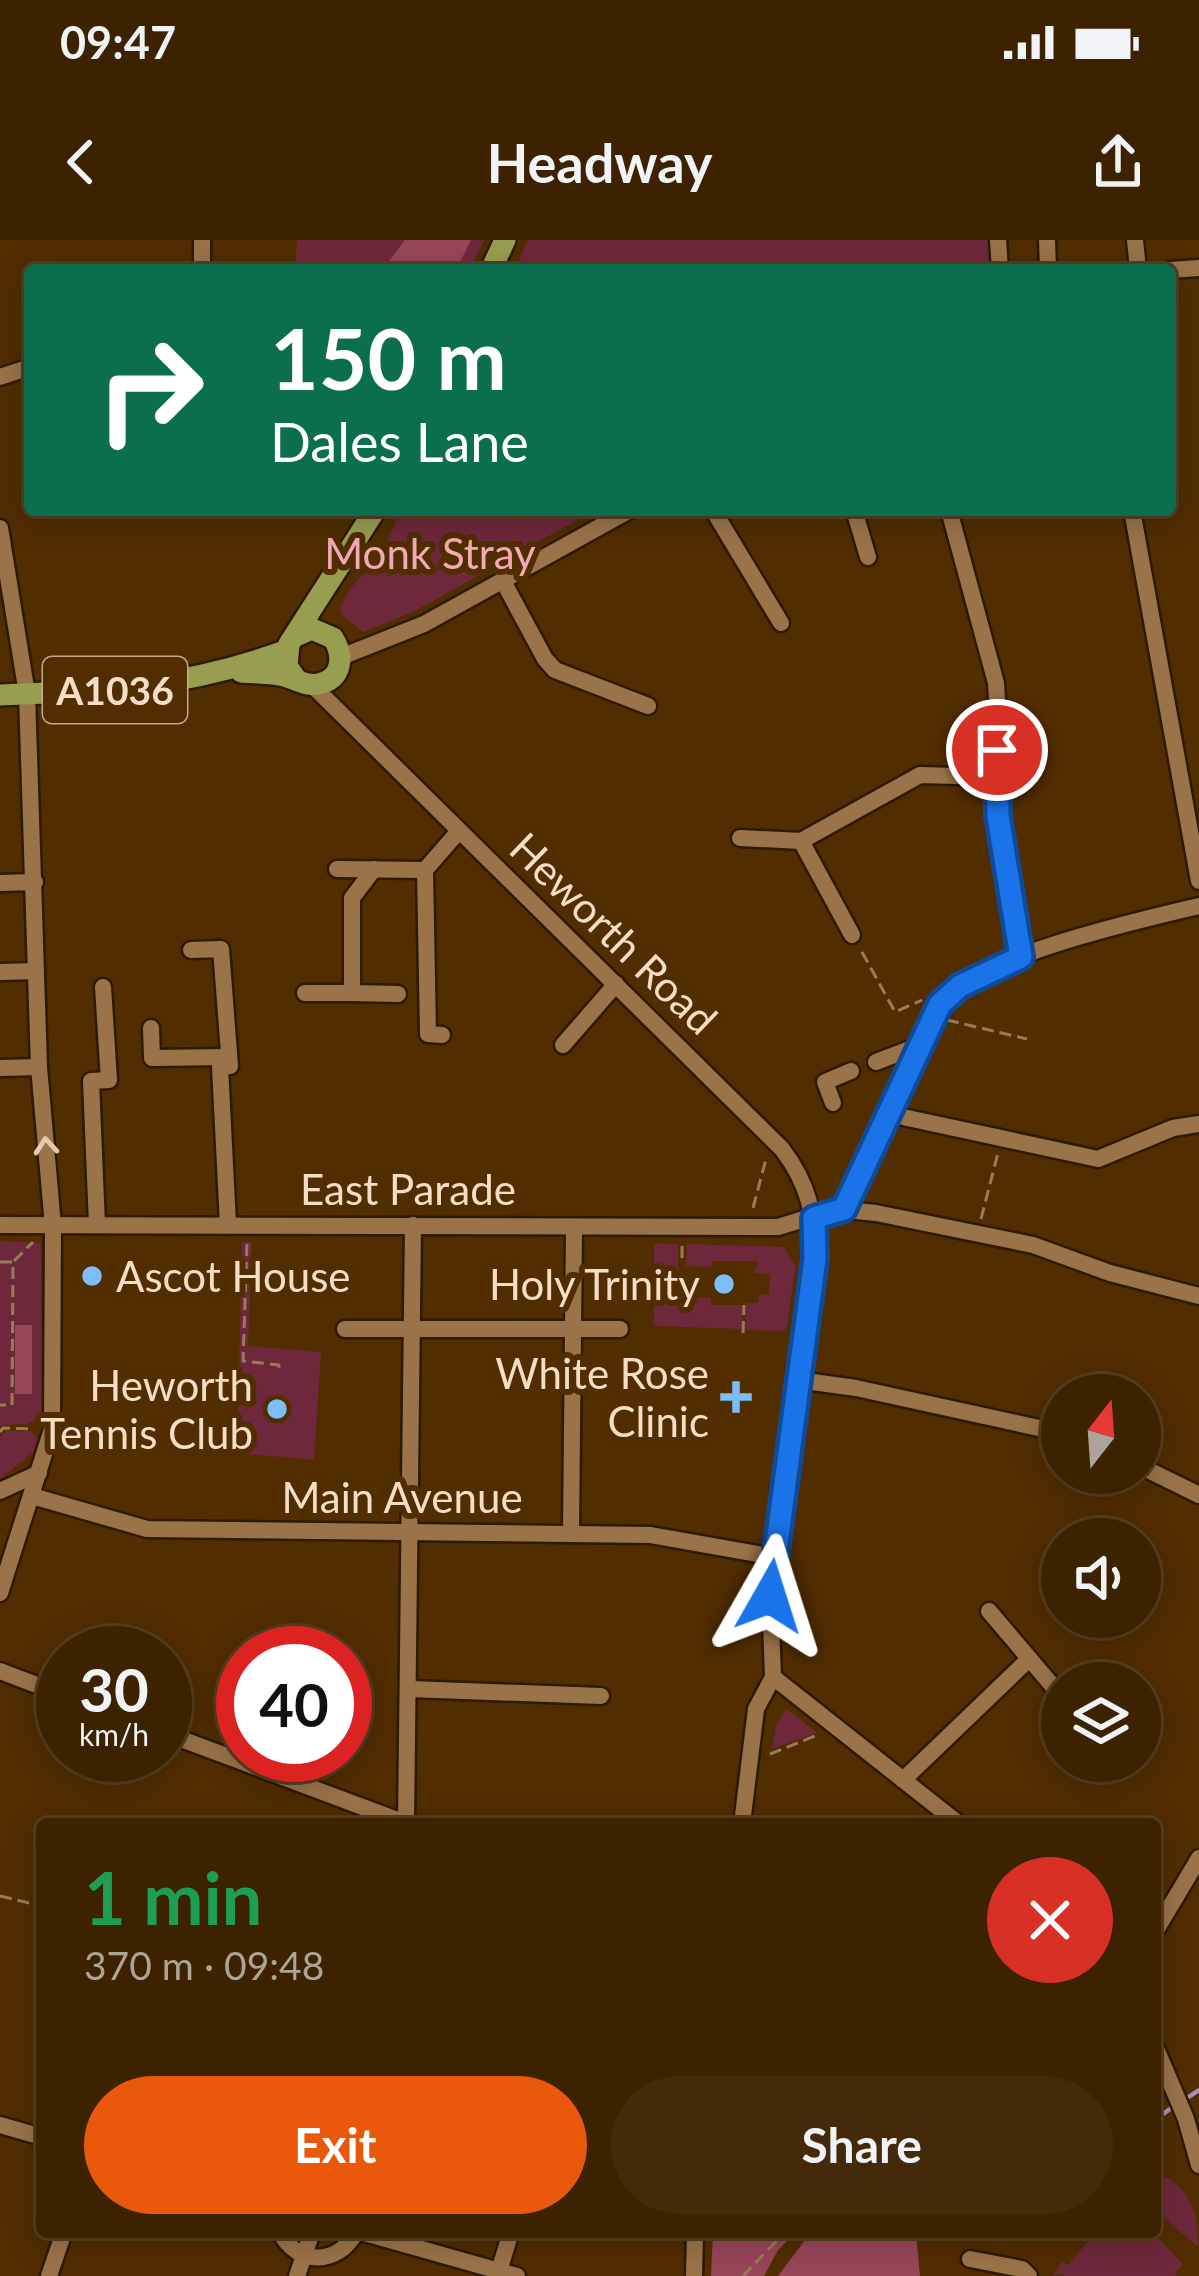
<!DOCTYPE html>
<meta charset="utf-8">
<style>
body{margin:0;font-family:Lato,sans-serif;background:#442a0a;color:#f1f3f6;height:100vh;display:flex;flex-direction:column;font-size:45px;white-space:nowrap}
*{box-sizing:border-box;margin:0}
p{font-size:39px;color:#ada499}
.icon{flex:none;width:66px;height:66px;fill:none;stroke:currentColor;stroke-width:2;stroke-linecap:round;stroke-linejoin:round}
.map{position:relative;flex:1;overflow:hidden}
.drawer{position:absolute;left:36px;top:1578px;width:1125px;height:420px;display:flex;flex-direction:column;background:#3d2200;border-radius:12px;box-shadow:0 6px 30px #0003,0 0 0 3px #563f22}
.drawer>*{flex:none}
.hud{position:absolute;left:24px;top:24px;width:1152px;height:252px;border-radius:12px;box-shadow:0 6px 30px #0003,0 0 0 3px #563f22;background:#0b6e4f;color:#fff;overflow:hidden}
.needle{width:78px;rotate:17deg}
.fabs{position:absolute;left:1041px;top:1134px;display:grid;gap:24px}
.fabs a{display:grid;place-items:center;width:120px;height:120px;border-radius:50%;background:#3d2200;box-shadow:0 6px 30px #0003,0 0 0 3px #563f22;font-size:60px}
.speed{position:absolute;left:36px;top:1386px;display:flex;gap:24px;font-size:60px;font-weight:700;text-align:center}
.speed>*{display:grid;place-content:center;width:156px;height:156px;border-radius:50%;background:#3d2200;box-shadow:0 6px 30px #0003,0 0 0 3px #563f22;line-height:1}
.speed small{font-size:30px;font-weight:400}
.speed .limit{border:18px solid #d22;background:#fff;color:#111}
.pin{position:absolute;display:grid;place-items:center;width:102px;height:102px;color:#fff;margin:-51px;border:6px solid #fff;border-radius:50%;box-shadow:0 3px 12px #0007}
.me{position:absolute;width:132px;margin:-66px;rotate:6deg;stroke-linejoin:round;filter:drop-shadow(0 0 9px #0008)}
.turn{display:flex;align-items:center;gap:42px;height:252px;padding:0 48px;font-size:54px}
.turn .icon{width:156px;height:156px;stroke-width:2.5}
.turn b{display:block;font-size:84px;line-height:102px}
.round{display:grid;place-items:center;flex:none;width:126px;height:126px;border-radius:63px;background:#442a0a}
.overview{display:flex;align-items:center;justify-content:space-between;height:204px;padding:0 48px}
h1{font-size:72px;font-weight:700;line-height:90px;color:#1e9e55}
.action{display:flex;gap:24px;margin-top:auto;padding:24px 48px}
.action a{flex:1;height:138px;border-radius:72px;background:#ea580c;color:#fff;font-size:48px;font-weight:700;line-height:138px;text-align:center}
.action a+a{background:#442a0a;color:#f1f3f6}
.status{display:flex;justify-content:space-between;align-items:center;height:84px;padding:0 60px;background:#3d2200;direction:ltr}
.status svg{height:33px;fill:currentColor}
header{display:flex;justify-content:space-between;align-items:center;height:156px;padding:0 48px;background:#3d2200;font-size:54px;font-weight:700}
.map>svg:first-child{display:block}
.green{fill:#6e283b}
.forest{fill:#98465a}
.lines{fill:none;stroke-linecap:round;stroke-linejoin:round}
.stream{stroke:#ae8eb9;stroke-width:4.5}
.minor-casing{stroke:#2d1904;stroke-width:21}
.major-casing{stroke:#2d1904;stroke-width:26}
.path{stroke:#9a7b59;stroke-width:3;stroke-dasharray:12 6;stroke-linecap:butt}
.minor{stroke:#9b7349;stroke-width:16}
.major{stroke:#979e50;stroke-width:21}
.oneway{stroke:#e3c9af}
.route-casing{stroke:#114b97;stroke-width:30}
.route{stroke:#1a73e8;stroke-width:21}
.poi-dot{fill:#7cbef9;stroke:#512d00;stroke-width:4.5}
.labels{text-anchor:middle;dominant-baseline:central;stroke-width:12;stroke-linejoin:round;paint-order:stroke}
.shield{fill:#512d00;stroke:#c4a98c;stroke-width:3}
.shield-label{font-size:39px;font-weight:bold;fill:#f5dec8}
.park-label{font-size:42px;fill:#f1aab8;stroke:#512d00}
.street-label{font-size:42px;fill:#f5dec8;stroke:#512d00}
.poi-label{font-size:42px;fill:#f5dec8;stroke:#512d00;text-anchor:end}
</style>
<div class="status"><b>09:47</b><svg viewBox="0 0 49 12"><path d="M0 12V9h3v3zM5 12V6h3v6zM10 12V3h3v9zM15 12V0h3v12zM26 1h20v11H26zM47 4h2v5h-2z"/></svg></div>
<header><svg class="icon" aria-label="back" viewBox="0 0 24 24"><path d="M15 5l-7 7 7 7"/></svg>Headway<svg class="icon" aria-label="share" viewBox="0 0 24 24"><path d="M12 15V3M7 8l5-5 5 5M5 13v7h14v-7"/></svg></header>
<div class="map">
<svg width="1199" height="2036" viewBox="0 0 1199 2036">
<rect width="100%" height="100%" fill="#512d00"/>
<g class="green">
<polygon points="297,0 484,0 470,30 295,30"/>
<polygon points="528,0 992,0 994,30 514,30"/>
<path d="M401,270h194l-182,102 -50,20 -23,-19c4,-26 26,-37 39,-57 9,-14 15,-31 22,-46z"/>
<polygon points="0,1001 41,1003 42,1177 27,1184 0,1185"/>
<polygon points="242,1002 252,1002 248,1106 321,1112 314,1220 237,1213"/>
<polygon points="654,1003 678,1004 678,1057 711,1058 711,1065 743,1065 742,1089 654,1086"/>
<polygon points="687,1004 784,1007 796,1026 786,1091 745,1090 746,1063 758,1063 759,1055 769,1054 770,1034 754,1033 758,1021 712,1021 711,1027 686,1026"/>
<polygon points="6,1191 31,1191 39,1201 34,1212 0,1239 0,1197"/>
<polygon points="786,1468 817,1493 772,1509 776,1485"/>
<path d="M1165,1937c26,13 34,41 33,70l-43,-37v-26z"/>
<polygon points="1096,1992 1152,1992 1183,2024 1175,2033 1177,2036 1064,2036 1063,2033 1052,2036 1062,2022 1068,2025"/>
</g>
<g class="forest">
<polygon points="405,0 471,0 456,30 420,25 397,30 388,22"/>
<rect x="15" y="1085" width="17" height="69"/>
<polygon points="713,1992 796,1992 778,2010 764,2036 711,2036"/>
<polygon points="811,1992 916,1992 920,2036 778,2036"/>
</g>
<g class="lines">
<g class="stream">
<polyline points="1184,1860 1199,1850"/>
<polyline points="1155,1880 1174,1866"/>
</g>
<defs>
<g id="minor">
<polyline points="998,0 1000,30"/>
<polyline points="1047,0 1048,30"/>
<polyline points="1135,0 1138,30"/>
<polyline points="202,30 202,0"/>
<polyline points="1170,30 1199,28"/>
<polyline points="0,137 30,127"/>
<polyline points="713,270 781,383"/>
<polyline points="854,270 868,317"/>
<polyline points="949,270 996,443 998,477 994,537 1021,717"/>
<polyline points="1132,270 1199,641"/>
<polyline points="0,288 27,454 39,827 53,986 52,1189 0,1353"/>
<polyline points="503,341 545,419 555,430 648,466"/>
<polyline points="341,417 424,384 630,270"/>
<path d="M312,445l470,464c26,34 34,67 33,110l-41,298 -4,39 3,81 -17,32 -14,115"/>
<polyline points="740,598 801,601 920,535 994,537"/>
<polyline points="801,601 852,695"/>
<polyline points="337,629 425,630"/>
<polyline points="374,629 352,658 352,753 398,754"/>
<polyline points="0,643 35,642"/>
<polyline points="191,710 221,709 230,826 220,827 228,984"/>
<polyline points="0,732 36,731"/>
<polyline points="305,753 352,753"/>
<polyline points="151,788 152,818 229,817"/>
<polyline points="442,795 428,794 425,630 458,592"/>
<polyline points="563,805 616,744"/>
<polyline points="876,822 918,806"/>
<polyline points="0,828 39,827"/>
<polyline points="833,863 825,842 851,831"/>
<polyline points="889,874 1098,919 1173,888 1199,884"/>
<path d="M844,969c18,-39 37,-78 54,-117 13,-29 24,-66 44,-91 37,-45 198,-81 257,-95"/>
<polyline points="0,985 778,987 837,969 876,973 1033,1005 1110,1033 1199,1056"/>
<polyline points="97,985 91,841 109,840 103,747"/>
<polyline points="345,1089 620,1089"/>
<polyline points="798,1140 856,1148 1062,1193"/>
<polyline points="1140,1226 1199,1255"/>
<polyline points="0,1251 39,1233"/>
<polyline points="32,1256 147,1289 651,1295 774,1317"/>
<polyline points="571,1294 574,987"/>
<polyline points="989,1371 1062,1457"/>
<polyline points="0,1431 63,1455"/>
<polyline points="773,1437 959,1584"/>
<polyline points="410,1449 601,1456"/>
<polyline points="165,1493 408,1584"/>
<polyline points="903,1540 1029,1419"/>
<polyline points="406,1584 413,985"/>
<polyline points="1155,1692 1199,1618"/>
<polyline points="1155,1806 1186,1879 1199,1925"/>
<polyline points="0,1885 42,1897"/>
<path d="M280,1992c17,34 58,34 76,0"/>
<polyline points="361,1992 517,2036"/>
<polyline points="970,2019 1022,2029 1029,2036"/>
<polyline points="499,2031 511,1992"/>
<polyline points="49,2036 64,1992"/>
<polyline points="297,2036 312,1992"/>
<polyline points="694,2036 695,1992"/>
</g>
<g id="major">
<polyline points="491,30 505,0"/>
<path d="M241,432c13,1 26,1 39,3 13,2 25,12 38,9 25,-4 26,-29 15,-46l-21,-9 -16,7"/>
<polyline points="296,439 287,426 289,404 375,270"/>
<path d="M0,455c104,-4 188,-8 287,-45"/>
</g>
</defs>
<use href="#minor" class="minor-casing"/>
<use href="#major" class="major-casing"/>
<g class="path">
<polyline points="862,712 895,772 922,760"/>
<polyline points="947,780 1027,799"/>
<polyline points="753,968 766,919"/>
<polyline points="981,979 998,913"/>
<polyline points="247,1004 243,1121 279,1125 279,1129"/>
<polyline points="682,1018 682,1002"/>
<polyline points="14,1021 33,1002"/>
<polyline points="0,1022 13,1022 12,1165 0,1165"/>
<polyline points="743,1093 744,1065"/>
<polyline points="0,1192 3,1188 33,1189"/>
<polyline points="770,1514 820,1494"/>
<polyline points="0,1656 42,1666"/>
<polyline points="743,2036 785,1992"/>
</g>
<use href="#minor" class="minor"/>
<use href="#major" class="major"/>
</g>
<defs><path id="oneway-chevron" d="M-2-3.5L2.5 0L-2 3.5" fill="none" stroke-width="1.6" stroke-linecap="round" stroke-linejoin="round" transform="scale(3)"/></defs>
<use class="oneway" href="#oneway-chevron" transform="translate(46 906) rotate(-95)"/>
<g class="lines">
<defs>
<polyline id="route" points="770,1356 815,1019 814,978 844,969 940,764 960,746 1021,717 998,576 997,510"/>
</defs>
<use href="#route" class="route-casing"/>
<use href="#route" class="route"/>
</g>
<g class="poi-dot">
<circle cx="92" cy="1036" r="12"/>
<circle cx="724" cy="1044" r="12"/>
<path d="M730 1139h12v12h12v12h-12v12h-12v-12h-12v-12h12z"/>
<circle cx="277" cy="1169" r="12"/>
</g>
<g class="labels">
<rect class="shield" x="43" y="417" width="144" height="66" rx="9"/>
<g class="shield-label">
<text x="115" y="450">A1036</text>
</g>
<g class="park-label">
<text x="430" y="313">Monk Stray</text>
</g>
<g class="street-label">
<text transform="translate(614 693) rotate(44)">Heworth Road</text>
<text x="408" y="949">East Parade</text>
<text x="402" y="1257">Main Avenue</text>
</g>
<g class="poi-label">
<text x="116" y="1036" text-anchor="start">Ascot House</text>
<text x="700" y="1044">Holy Trinity</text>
<text x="709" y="1133">White Rose<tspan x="709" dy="48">Clinic</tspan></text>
<text x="253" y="1145">Heworth<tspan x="253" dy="48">Tennis Club</tspan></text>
</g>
</g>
</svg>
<div class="fabs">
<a><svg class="needle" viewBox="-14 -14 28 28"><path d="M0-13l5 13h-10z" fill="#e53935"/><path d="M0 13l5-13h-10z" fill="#ada499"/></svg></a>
<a><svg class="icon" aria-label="sound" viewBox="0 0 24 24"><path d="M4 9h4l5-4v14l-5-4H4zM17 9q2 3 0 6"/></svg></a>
<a><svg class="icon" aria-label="layers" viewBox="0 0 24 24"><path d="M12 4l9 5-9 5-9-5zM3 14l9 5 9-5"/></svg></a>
</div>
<div class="speed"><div>30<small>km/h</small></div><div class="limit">40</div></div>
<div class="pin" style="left:997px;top:510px;background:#d93025"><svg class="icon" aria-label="arrive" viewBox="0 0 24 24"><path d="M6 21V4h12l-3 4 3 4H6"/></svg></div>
<svg class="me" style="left:770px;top:1356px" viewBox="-20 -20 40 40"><path d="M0-17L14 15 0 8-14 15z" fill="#1a73e8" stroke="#fff" stroke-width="4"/></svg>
<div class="hud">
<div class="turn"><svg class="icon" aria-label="right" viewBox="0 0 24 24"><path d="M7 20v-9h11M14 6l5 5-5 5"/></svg><div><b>150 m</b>Dales Lane</div></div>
</div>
<section class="drawer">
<div class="overview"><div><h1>1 min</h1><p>370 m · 09:48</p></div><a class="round" style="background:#d93025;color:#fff"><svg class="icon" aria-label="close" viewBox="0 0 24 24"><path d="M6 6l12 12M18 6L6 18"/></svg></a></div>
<div class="action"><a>Exit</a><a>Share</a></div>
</section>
</div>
